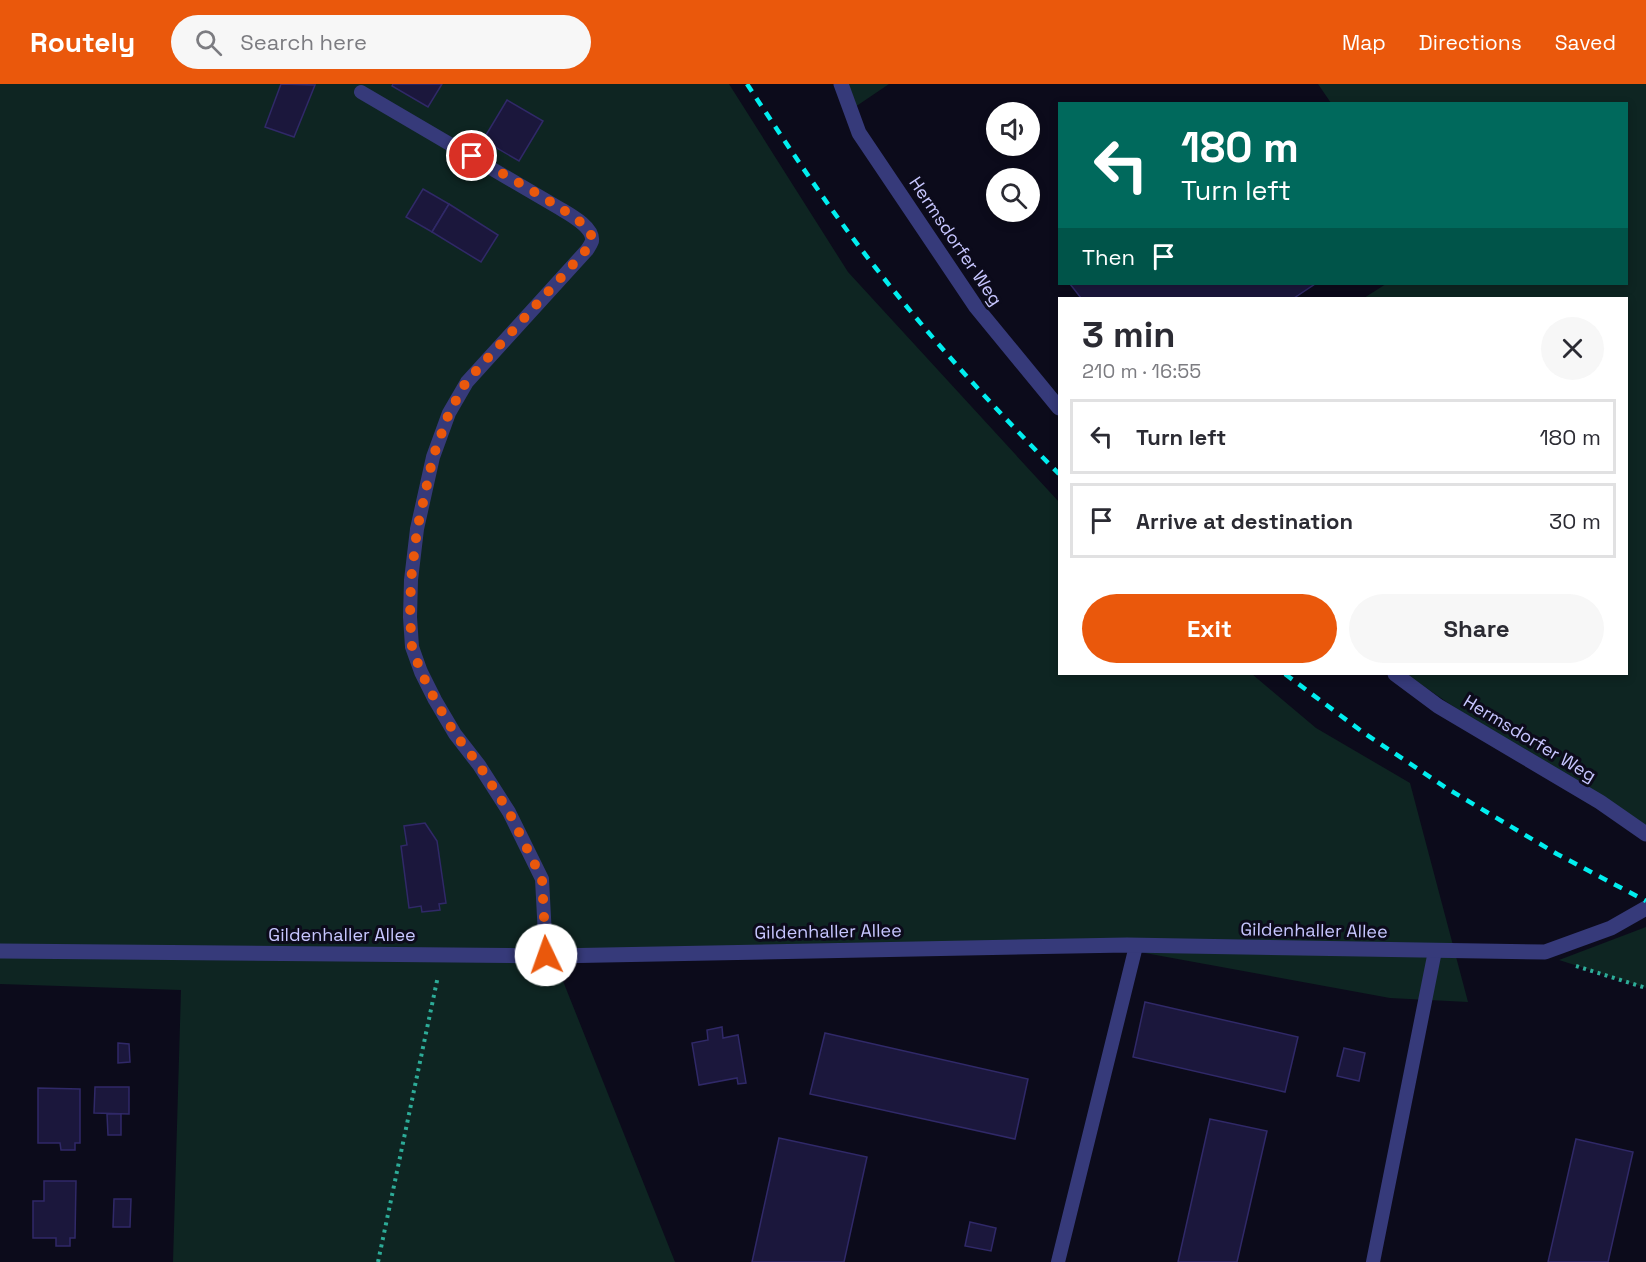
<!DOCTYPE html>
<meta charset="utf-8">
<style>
body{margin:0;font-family:"Space Grotesk",sans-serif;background:#f7f7f7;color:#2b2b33;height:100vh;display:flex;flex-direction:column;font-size:22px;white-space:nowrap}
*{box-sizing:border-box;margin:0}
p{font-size:20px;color:#7c7c81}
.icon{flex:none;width:33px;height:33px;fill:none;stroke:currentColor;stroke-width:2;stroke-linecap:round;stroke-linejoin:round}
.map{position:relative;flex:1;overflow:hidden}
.details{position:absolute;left:1058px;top:213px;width:570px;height:378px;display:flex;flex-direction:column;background:#fff;border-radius:0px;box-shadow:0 3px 9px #0003}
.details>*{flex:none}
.guide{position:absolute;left:1058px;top:18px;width:570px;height:183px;border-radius:0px;box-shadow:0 3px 9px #0003;background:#00695c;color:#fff;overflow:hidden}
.buttons{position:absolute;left:986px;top:18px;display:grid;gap:12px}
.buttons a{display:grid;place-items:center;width:54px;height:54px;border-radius:50%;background:#fff;box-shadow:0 3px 9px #0003;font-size:30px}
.pin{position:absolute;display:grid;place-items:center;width:51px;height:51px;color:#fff;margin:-26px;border:3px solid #fff;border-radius:50%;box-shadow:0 2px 6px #0007}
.me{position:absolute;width:66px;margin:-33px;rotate:357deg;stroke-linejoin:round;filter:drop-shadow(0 0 4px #0008)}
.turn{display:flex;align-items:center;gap:21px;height:126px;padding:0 24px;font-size:27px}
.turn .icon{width:78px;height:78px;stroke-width:2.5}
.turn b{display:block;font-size:42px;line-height:51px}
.then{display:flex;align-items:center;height:57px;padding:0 24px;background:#0003;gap:12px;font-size:22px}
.round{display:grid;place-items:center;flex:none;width:63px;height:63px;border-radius:32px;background:#f7f7f7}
.head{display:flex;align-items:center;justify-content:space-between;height:102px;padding:0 24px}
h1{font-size:36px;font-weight:800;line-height:45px}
.cta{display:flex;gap:12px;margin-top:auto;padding:12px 24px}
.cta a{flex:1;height:69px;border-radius:36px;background:#ea580c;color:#fff;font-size:24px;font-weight:800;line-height:69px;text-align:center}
.cta a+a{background:#f7f7f7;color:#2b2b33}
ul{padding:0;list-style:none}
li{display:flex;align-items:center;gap:18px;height:75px;margin:0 12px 9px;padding:0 12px;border:3px solid #e1e1e2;border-radius:0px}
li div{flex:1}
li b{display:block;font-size:22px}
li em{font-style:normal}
header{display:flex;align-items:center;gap:36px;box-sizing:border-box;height:84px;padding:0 30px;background:#ea580c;color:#fff}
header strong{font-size:28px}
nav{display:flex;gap:33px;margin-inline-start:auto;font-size:21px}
.search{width:420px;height:54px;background:#f7f7f7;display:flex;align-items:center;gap:15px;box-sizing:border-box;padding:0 21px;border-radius:33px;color:#7c7c81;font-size:22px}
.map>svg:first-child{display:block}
.green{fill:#0e2522}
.building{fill:#1b173c;stroke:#302968;stroke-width:1.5}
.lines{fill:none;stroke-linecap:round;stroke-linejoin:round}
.path{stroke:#2dac98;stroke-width:4;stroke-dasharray:3 4.5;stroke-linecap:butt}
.service{stroke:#363a7a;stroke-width:14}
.minor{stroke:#363a7a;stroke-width:15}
.rail{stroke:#01eeef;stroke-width:4.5;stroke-dasharray:9 8;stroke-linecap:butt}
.route{stroke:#ea580c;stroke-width:10;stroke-dasharray:0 18}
.labels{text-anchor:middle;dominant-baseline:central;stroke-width:6;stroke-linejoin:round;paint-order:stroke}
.street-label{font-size:18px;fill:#c7c6ff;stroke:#0c0b1b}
</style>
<header>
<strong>Routely</strong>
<div class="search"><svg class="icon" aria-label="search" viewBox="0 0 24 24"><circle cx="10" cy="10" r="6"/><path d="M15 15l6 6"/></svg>Search here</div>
<nav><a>Map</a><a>Directions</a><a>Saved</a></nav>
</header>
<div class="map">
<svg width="1646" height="1178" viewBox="0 0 1646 1178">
<rect width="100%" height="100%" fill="#0c0b1b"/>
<g class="green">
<polygon points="0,0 729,0 848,188 1059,418 1059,590 1252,590 1316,644 1410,699 1468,918 1390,914 1123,865 555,877 675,1178 173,1178 181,906 0,900"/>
<polygon points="847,0 889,0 855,23"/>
<path d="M1318,0h328v741c-78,-52 -164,-95 -239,-151h219v-376h-262l22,-14h240v-180l-295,-1z"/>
<polygon points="1646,843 1646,904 1559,876"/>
</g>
<g class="building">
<polygon points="281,0 315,1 294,53 265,43"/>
<polygon points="393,0 442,0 428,23 392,2"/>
<polygon points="507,16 543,37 519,77 483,56"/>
<polygon points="423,105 449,120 432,148 406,133"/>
<polygon points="449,120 498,151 481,178 432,148"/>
<polygon points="1070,200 1315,200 1294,214 1081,214"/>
<polygon points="425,739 437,757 446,819 439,820 440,826 422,828 421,822 409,824 401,762 407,761 404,742"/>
<polygon points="1145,918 1298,953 1285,1008 1133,973"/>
<polygon points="722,943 723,954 738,951 746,999 738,1000 737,994 699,1001 692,959 708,956 707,946"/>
<polygon points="825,949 1028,995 1015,1055 810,1010"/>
<polygon points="118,959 129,960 130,978 118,979"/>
<polygon points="1344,964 1365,969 1359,997 1337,992"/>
<polygon points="95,1003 129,1003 129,1030 94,1029"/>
<polygon points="38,1004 80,1005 80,1059 75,1059 75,1066 61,1066 60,1059 38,1059"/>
<polygon points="107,1030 121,1030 121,1051 108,1051"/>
<polygon points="1210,1035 1267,1047 1237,1178 1178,1178"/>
<polygon points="779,1054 867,1073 844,1178 752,1178"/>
<polygon points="1576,1055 1633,1068 1608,1178 1548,1178"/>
<polygon points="44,1097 76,1097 75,1154 70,1154 70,1162 56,1162 56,1154 33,1154 33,1117 44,1117"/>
<polygon points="114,1115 131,1115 130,1143 113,1143"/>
<polygon points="970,1138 996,1144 991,1167 965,1162"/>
</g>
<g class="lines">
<g class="path">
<polyline points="1576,882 1646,904"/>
<polyline points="378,1178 438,892"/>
</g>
<g class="service">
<path d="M361,8l198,116c10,6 35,19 33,33 -1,3 -3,6 -5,9l-120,132 -18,31 -16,44 -16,72 -6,51 -1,37 2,30 9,25 14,28 20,34 24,31 30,47 33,67 4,76"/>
<polyline points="1058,1178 1136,862"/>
<polyline points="1373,1178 1435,867"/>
</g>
<g class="minor">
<polyline points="841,0 859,49 976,223 1059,324"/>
<polyline points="1395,590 1438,622 1600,718 1646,750"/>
<polyline points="0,867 552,872 1127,861 1545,868 1611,844 1646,824"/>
</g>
<g class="rail">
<path d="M747,0c41,62 82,125 128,183 57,73 119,141 184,207"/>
<polyline points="1285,590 1364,649 1448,705 1557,770 1646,817"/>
</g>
</g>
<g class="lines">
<path class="route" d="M472,72c20,12 111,61 118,76 3,6 0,12 -3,17l-121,133 -17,31 -16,44 -16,73 -6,50 -1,37 2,30 9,25 14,28 20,34 24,31 30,47 33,67 4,76"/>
</g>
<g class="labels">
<g class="street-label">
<text transform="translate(956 157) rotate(56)">Hermsdorfer Weg</text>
<text transform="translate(1530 654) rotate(31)">Hermsdorfer Weg</text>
<text transform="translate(1314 846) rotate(1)">Gildenhaller Allee</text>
<text transform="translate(828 847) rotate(-1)">Gildenhaller Allee</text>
<text x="342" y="850">Gildenhaller Allee</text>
</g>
</g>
</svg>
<div class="buttons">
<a><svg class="icon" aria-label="sound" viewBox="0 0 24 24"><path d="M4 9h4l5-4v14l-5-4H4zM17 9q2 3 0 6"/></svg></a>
<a><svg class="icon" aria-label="search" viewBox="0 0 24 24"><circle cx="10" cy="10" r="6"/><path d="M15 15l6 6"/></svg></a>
</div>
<div class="pin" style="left:472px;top:72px;background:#d93025"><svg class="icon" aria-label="arrive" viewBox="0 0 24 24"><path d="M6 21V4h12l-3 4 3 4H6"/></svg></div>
<svg class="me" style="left:546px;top:871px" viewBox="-20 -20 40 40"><circle r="19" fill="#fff"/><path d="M0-13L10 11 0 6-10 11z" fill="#ea580c"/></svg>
<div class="guide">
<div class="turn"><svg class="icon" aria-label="left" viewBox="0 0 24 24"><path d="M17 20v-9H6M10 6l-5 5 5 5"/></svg><div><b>180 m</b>Turn left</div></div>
<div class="then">Then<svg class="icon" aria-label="arrive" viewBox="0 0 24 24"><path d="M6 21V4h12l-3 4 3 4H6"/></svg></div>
</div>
<section class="details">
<div class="head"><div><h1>3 min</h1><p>210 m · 16:55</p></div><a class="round"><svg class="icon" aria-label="close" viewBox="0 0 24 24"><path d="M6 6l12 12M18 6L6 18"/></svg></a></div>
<ul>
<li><svg class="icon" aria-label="left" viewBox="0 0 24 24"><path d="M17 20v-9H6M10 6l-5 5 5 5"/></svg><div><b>Turn left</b></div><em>180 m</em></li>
<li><svg class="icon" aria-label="arrive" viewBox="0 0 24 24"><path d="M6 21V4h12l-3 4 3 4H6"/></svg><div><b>Arrive at destination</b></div><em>30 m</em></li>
</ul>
<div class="cta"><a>Exit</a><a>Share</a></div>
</section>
</div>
